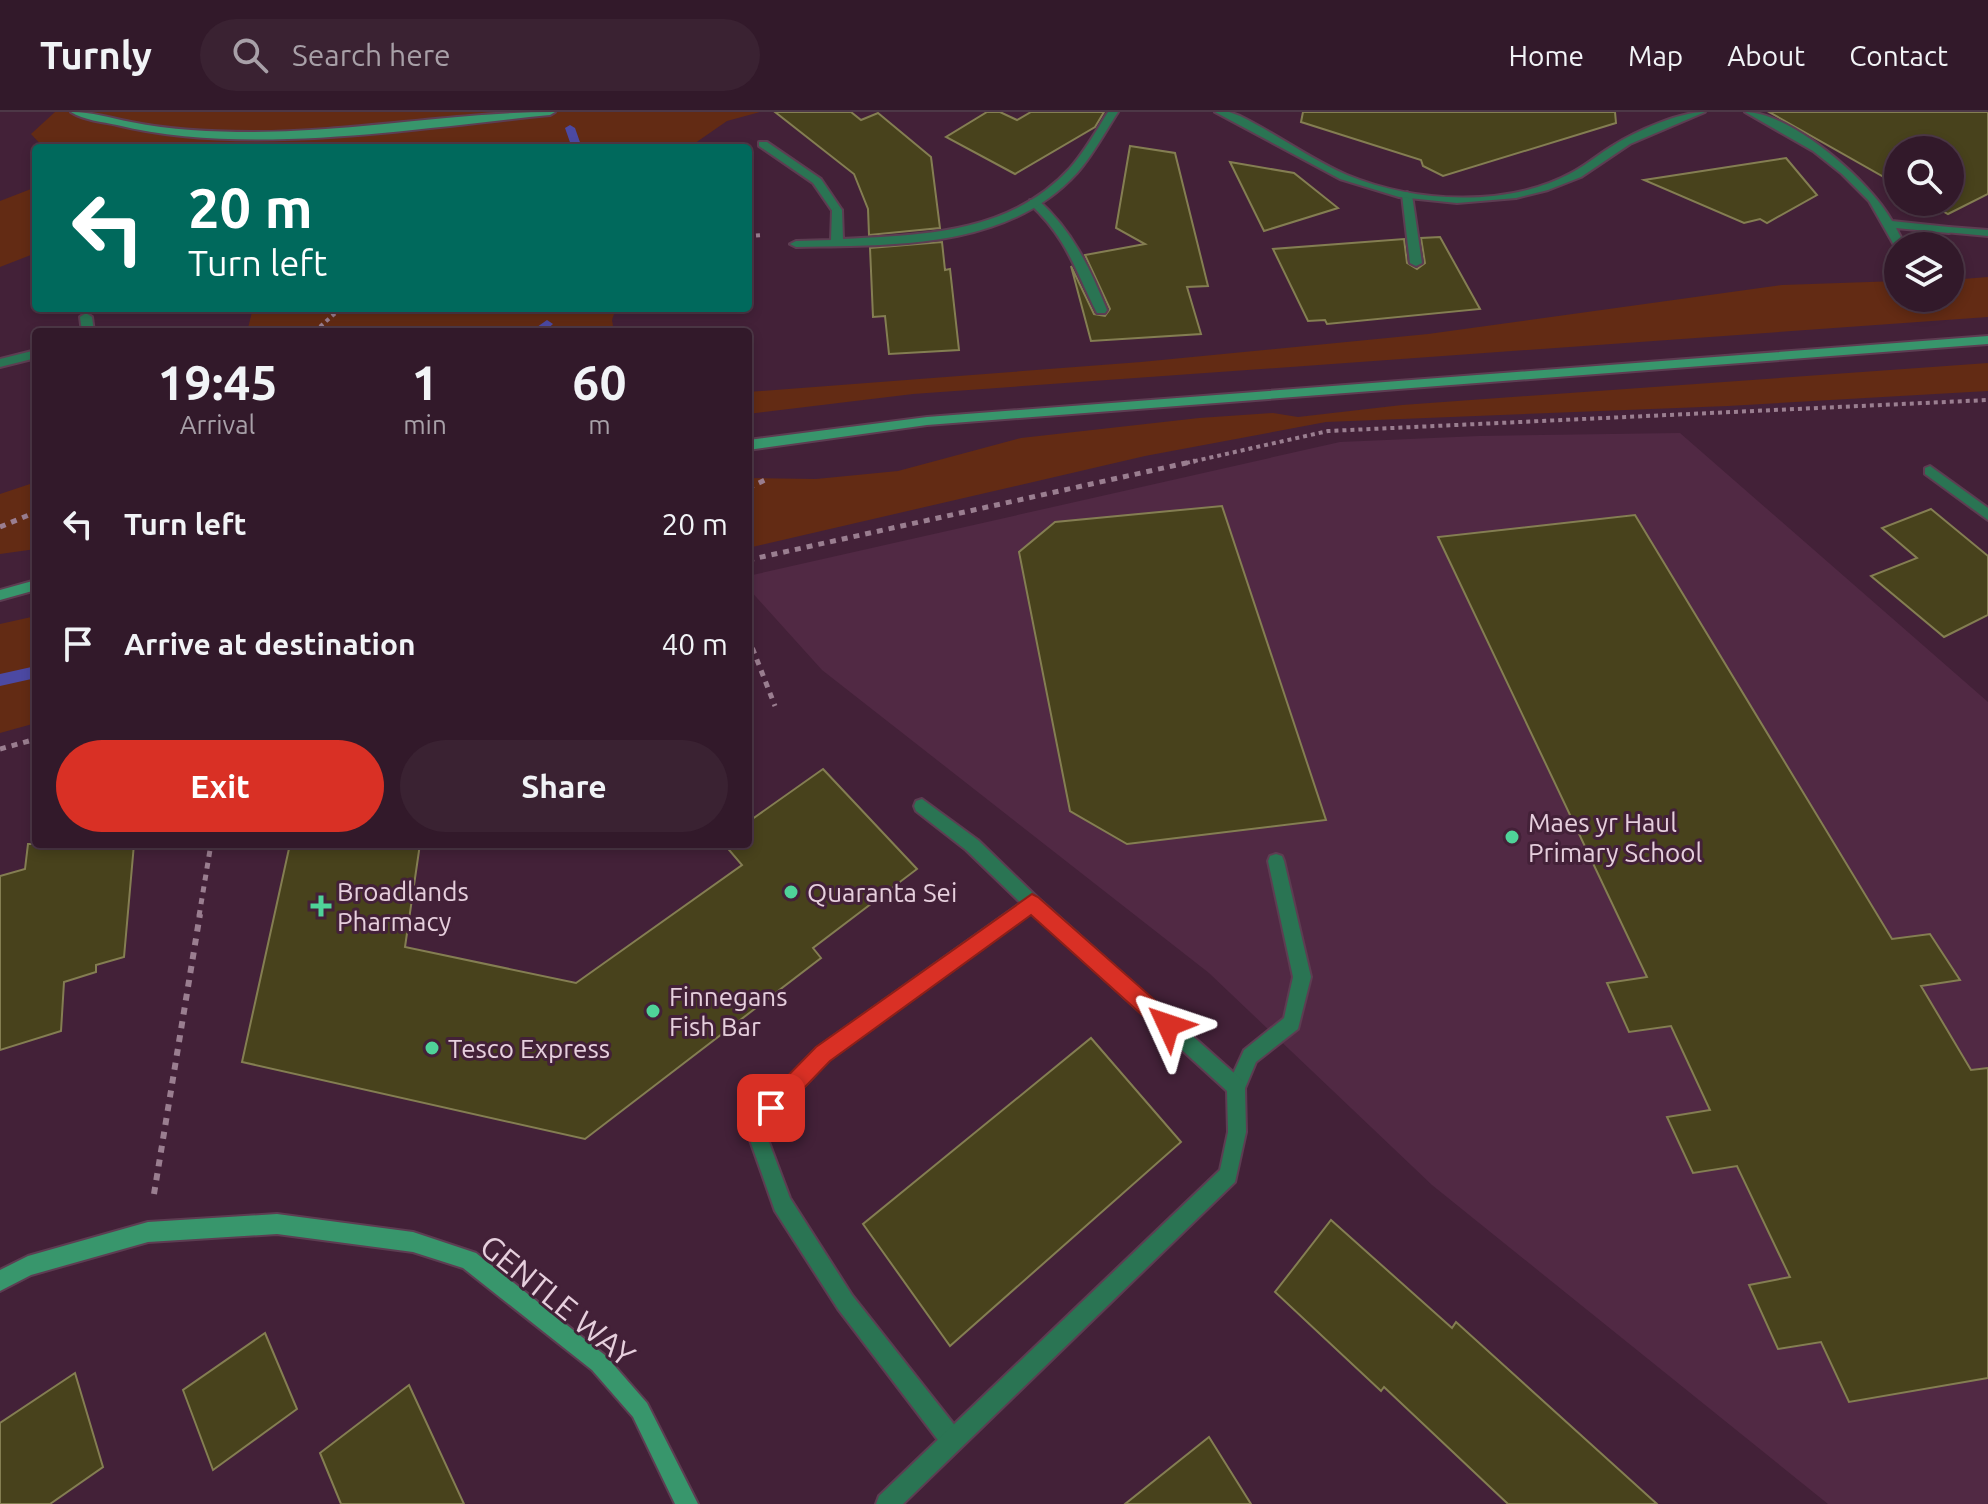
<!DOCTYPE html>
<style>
body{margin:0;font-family:Ubuntu,sans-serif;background:#3a2232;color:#f1f3f6;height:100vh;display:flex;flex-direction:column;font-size:30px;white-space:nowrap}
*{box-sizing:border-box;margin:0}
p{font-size:26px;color:#a8a0a8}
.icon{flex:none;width:44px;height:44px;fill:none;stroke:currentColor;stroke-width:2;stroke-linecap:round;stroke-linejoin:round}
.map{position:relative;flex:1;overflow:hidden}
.details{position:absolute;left:32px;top:216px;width:720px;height:520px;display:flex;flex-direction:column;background:#32192a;border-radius:8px;box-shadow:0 4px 12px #0003,0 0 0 2px #4d3847}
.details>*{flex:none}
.guide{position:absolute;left:32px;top:32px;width:720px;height:168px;border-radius:8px;box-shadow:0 4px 12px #0003,0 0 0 2px #4d3847;background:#00695c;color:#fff;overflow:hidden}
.buttons{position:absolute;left:1884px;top:24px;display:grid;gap:16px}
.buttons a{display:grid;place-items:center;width:80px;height:80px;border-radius:50%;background:#32192a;box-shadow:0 4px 12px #0003,0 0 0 2px #4d3847;font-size:40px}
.pin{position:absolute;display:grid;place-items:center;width:68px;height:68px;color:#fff;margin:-34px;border-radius:16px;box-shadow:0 4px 12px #0006}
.me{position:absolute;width:88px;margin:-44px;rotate:312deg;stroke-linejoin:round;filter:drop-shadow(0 0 6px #0008)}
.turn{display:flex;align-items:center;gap:28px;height:168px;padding:0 24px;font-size:36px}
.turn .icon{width:104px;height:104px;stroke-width:2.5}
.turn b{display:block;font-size:56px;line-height:68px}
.eta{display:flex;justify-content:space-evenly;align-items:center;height:136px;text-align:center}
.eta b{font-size:48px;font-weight:700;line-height:56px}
.cta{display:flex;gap:16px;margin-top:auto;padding:16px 24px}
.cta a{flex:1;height:92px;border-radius:48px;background:#d93025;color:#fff;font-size:32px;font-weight:700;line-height:92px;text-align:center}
.cta a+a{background:#3a2232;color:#f1f3f6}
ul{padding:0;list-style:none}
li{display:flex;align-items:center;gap:24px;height:120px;padding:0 24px}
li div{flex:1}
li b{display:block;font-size:30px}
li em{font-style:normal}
header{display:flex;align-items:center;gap:48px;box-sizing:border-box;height:112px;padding:0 40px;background:#32192a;border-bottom:2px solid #4d3847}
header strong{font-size:38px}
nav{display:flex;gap:44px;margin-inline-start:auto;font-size:28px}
.search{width:560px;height:72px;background:#3a2232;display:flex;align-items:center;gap:20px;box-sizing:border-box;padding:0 28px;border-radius:44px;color:#a8a0a8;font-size:30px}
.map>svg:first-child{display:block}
.built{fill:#512944}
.green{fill:#632b14}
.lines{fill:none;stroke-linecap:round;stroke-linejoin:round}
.stream{fill:#4c49a3;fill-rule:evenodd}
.building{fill:#48421c;stroke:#847e52;stroke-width:2}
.lane-casing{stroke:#5d3d52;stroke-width:4}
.street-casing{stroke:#5d3d52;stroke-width:4}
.secondary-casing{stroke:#5d3d52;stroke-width:4}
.path-far2{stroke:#9a7e90;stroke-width:4;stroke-dasharray:4 4;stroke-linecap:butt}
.path-far1{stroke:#9a7e90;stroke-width:5;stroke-dasharray:6 6;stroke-linecap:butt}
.path{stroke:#9a7e90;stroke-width:6;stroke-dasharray:7 7;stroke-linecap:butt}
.lane{fill:#2a7453;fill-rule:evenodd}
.street{fill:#2a7453;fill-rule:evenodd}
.secondary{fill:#38966c;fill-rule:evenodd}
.route{fill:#d93025;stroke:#8d1f18;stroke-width:2}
.poi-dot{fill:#4fd399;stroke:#432138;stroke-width:3}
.labels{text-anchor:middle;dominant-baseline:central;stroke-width:6;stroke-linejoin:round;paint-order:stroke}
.poi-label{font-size:26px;fill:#e6cfdd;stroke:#432138;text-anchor:start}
.near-street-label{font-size:32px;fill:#e6cfdd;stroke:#432138}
</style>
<header>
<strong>Turnly</strong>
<div class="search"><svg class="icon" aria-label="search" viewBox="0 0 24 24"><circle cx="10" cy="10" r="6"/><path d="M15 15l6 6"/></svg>Search here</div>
<nav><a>Home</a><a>Map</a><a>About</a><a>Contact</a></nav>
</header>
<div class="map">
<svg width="1988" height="1392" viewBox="0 0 1988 1392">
<rect width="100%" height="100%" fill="#432138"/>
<polygon class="built" points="1680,321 1988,590 1988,1392 1828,1392 1432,1073 1209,861 822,558 748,476 748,464 1340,330 1479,324"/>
<g class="green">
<polygon points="55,0 760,0 727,9 688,36 44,36 31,22"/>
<polygon points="36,68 36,141 0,155 0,89 31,77"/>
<polygon points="1988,165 1988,205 913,282 748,302 748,280 1141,250 1428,222 1782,173 1898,169 1898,186 1950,186 1950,168"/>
<polygon points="253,196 616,196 612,208 614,220 247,220"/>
<polygon points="1988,251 1988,279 1728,294 1326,310 1145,344 748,436 748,366 816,367 898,359 1021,326 1199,306 1273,301 1298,305 1402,293"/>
<polygon points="36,370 36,437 0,442 0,382"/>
<polygon points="36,504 36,611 0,621 0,512"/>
</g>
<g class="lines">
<g class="stream">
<polygon points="570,13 575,16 582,36 572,36 565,16"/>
<polygon points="547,208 553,212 544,220 530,220"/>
<polygon points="36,554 36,566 0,574 0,562"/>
</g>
</g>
<g class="building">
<polygon points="775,0 851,0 861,8 878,1 931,45 940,116 869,123 868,97 854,62"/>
<polygon points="987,0 1000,0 1017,8 1031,0 1104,0 1095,15 1015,62 946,25"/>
<polygon points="1303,0 1615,0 1616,11 1443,64 1423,54 1421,48 1301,10"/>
<polygon points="1769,0 1988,0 1988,82 1948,102 1927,90 1950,90 1950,38 1898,38 1898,73"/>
<polygon points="1130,34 1175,41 1208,174 1187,175 1201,222 1091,229 1071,154 1094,202 1105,204 1110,197 1085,143 1145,132 1116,116"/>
<polygon points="1786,46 1817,83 1767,111 1760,107 1744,111 1644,68"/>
<polygon points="1230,50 1294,61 1338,96 1264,119"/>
<polygon points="1440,125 1480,197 1327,212 1325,208 1308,209 1273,137 1404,127 1407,151 1417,157 1425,151 1421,126"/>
<polygon points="942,130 945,158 950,157 959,238 889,242 885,204 873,205 870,136"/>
<polygon points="1222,394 1326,708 1127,732 1070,699 1019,440 1055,410"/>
<polygon points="1931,397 1988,444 1988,503 1944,525 1871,464 1917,446 1882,416"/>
<polygon points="1635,403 1892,827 1930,822 1960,868 1921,874 1971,958 1988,956 1988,1266 1849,1290 1821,1230 1778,1237 1749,1173 1790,1165 1737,1054 1693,1061 1667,1005 1710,998 1671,914 1629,920 1607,871 1647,865 1438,425"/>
<polygon points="823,657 917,757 813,836 821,846 585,1027 242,950 290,732 420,732 405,835 576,871 742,753 724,732 748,732 748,710"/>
<polygon points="28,732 134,732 124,845 96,853 96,860 64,870 61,919 0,938 0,764 25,757"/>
<polygon points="1091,926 1181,1030 950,1234 863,1112"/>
<polygon points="1331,1108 1452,1216 1456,1210 1657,1392 1508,1392 1384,1275 1381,1279 1275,1180"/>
<polygon points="265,1221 297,1297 213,1358 183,1278"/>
<polygon points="75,1261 103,1355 50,1392 0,1392 0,1311"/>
<polygon points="409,1273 464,1392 341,1392 320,1341"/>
<polygon points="1209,1325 1251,1392 1125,1392"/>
</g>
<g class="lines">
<defs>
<g id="lane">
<polygon points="759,30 767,30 821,67 842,98 841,100 833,100 813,71 759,34"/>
<polygon points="1407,80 1412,83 1422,151 1416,154 1410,151 1402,83"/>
<path d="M1030,88h8c34,30 52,68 69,110l-2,3h-8c-22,-43 -30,-75 -67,-109z"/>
<polygon points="1949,115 1988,118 1988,124 1945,120 1945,116"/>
<polygon points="1276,742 1282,744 1284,749 1311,865 1298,917 1256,950 1243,981 1236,984 1229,981 1227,975 1244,938 1284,906 1293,865 1268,749 1270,744"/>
<polygon points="1032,783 1038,786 1040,791 1038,796 829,948 764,1017 790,1086 852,1183 960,1320 963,1328 960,1336 952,1339 944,1336 838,1197 775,1099 745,1014 747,1007 817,936"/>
</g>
<g id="street">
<path d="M1108,0h10c-13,20 -25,43 -41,61 -70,77 -186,72 -281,74l-6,-3 6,-3 35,-1 1,-30 5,-3 5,3 1,29c81,-4 168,-6 227,-71 15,-17 26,-37 38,-56z"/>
<path d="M1215,0h14l11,4c37,18 70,43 107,59 68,28 161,33 226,-3 15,-8 27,-19 41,-27 22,-14 65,-33 91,-33l-75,32 -49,33 -33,13 -32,8 -59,5 -58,-6 -59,-18z"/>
<path d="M1745,0c46,0 126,70 147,109l57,6 6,3 -6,3 -53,-5 8,15 -10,2 -25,-44 -27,-27 -29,-23z"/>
<polygon points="86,201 92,205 94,220 82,220 80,205"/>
<polygon points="36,238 36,246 0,255 0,247"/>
<polygon points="1930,354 1988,396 1988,408 1925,362 1925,356"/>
<polygon points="922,687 978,728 1038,786 1243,969 1245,975 1246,1020 1235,1070 903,1392 876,1392 879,1384 1220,1058 1228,1020 1227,979 1026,796 966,738 916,699 914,694 916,689"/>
</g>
<g id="secondary">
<path d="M71,0c21,0 39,6 60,10 39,8 81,10 121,10 101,0 202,-20 303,-20l-5,3c-133,13 -303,42 -433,10 -14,-3 -34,-5 -46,-13z"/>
<polygon points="1988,224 1988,232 927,313 748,338 748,328 927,305"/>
<polygon points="36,468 36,478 0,488 0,478"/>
<polygon points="277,1102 413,1120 476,1141 606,1244 647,1291 698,1392 675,1392 633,1305 592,1258 463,1156 413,1140 277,1122 148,1130 31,1163 0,1179 0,1158 28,1144 148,1110"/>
</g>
</defs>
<use href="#lane" class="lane-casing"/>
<use href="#street" class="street-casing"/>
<use href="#secondary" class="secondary-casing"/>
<g class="path-far2">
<polyline points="748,124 763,123"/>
<polyline points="366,196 392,200 454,196"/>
<polyline points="314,220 341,196"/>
<polyline points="1186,351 1328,319 1988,288"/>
</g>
<g class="path-far1">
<polyline points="748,376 765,368"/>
<polyline points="0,415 36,400"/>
<polyline points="748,448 1195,349"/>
<polyline points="748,525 775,594"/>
<polyline points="0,637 36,627"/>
<polyline points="199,804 211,732"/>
</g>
<polyline class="path" points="154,1082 200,802"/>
<use href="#lane" class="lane"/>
<use href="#street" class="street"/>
<use href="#secondary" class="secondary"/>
</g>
<polygon class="route" points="1032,782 1038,785 1175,906 1178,913 1175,920 1168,923 1161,920 1031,803 830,949 778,1003 771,1006 764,1003 760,996 764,988 816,935"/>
<g class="poi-dot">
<circle cx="1512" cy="725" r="8"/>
<circle cx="791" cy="780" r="8"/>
<path d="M317 782h8v8h8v8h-8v8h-8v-8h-8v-8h8z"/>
<circle cx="653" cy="899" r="8"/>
<circle cx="432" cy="936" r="8"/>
</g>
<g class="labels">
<g class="poi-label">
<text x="1528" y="710">Maes yr Haul<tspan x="1528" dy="30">Primary School</tspan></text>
<text x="337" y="779">Broadlands<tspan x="337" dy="30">Pharmacy</tspan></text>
<text x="807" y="780">Quaranta Sei</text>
<text x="669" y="884">Finnegans<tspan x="669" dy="30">Fish Bar</tspan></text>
<text x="448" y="936">Tesco Express</text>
</g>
<g class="near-street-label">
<text transform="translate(558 1188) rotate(39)">GENTLE WAY</text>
</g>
</g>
</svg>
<div class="buttons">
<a><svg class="icon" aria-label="search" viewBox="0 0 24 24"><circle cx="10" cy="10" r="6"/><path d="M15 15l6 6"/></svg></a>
<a><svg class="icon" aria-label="layers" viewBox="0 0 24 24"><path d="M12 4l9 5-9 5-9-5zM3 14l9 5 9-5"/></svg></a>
</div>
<div class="pin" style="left:771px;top:996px;background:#d93025"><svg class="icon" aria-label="arrive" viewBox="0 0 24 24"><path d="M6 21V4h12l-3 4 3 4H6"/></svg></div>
<svg class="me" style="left:1168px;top:913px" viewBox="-20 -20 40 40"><path d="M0-17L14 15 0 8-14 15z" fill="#d93025" stroke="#fff" stroke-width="4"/></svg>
<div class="guide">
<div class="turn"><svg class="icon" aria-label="left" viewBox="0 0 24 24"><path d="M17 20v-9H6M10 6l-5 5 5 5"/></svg><div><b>20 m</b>Turn left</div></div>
</div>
<section class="details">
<div class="eta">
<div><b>19:45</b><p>Arrival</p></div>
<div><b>1</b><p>min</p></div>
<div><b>60</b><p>m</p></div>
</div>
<ul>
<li><svg class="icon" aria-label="left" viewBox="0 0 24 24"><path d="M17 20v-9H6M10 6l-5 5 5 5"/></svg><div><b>Turn left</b></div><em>20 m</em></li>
<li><svg class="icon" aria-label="arrive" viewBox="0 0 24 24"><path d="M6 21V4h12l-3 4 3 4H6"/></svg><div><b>Arrive at destination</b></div><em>40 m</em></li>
</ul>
<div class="cta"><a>Exit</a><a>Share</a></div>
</section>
</div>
